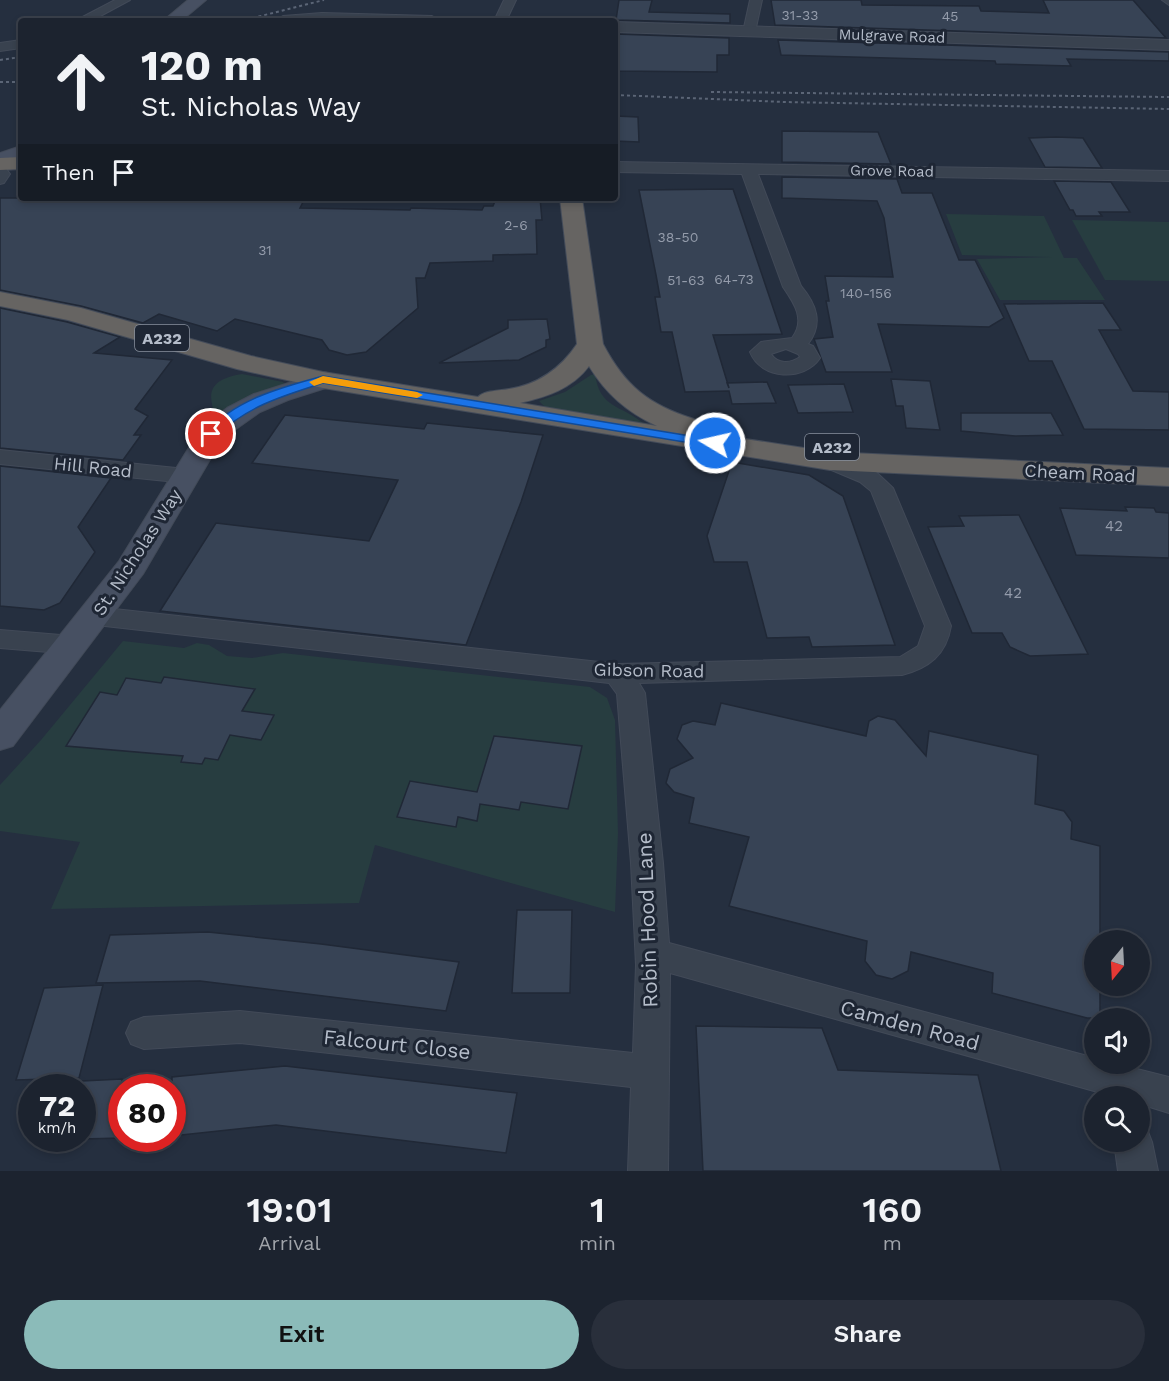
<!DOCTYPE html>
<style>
body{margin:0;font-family:"Work Sans",sans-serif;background:#292f3b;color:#f1f3f6;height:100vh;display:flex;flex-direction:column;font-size:22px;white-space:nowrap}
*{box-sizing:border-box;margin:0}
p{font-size:20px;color:#a0a4aa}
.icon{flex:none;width:33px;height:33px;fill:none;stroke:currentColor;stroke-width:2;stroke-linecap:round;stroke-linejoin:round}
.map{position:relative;height:1171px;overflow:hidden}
.panel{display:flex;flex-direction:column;background:#1c232f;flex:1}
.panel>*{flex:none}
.top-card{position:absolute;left:18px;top:18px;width:600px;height:183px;border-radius:6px;box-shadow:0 3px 9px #0003,0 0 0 2px #3a404b;background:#1c232f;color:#f1f3f6;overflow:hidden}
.needle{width:39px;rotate:198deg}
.tools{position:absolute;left:1084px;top:930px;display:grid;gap:12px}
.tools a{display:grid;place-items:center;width:66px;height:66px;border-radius:50%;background:#1c232f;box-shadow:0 3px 9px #0003,0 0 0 2px #3a404b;font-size:30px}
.speed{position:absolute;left:18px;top:1074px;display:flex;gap:12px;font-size:30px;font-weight:700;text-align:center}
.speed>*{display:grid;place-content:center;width:78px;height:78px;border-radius:50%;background:#1c232f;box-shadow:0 3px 9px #0003,0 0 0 2px #3a404b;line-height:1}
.speed small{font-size:15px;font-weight:400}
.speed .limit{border:9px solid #d22;background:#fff;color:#111}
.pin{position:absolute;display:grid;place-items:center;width:51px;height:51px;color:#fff;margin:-26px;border:3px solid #fff;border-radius:50%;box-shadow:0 2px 6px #0007}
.me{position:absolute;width:66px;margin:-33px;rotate:279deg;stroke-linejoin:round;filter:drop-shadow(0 0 4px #0008)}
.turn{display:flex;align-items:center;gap:21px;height:126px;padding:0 24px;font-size:27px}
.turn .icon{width:78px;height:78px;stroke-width:2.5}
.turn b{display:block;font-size:42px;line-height:51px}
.then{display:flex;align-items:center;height:57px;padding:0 24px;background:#0003;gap:12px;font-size:22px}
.eta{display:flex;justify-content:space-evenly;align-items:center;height:102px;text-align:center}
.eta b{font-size:36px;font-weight:600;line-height:42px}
.button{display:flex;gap:12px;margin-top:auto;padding:12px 24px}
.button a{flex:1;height:69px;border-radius:36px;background:#8bbbb9;color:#111;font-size:24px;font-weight:600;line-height:69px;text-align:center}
.button a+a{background:#292f3b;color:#f1f3f6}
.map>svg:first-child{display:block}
.green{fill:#273d40}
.building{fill:#374355;stroke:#202836;stroke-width:1.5}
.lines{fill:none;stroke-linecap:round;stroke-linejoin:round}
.pedestrian-casing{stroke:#424a58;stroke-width:2}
.minor-casing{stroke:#424a58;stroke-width:2}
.tertiary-casing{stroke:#424a58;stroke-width:2}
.secondary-casing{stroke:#424a58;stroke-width:2}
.trunk-casing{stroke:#444c5a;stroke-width:2}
.pedestrian{fill:#39424f;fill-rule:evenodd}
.minor{fill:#39424f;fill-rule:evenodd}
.tertiary{fill:#39424f;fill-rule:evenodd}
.secondary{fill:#475062;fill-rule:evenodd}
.trunk{fill:#666462;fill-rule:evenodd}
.rail{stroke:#5b6576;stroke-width:2;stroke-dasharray:3 3;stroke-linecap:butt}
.route{fill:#1a73e8;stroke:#114b97;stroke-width:1.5}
.slow{fill:#f59e0b}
.labels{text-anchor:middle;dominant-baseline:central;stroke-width:6;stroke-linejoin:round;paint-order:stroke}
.far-number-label{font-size:14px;fill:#949cab}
.far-street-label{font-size:15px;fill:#b5bdca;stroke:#1e2634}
.number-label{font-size:15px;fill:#949cab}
.shield{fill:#1e2634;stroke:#88909d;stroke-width:1.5}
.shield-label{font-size:16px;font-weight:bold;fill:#b5bdca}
.street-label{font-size:18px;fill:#b5bdca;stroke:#1e2634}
.near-street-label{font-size:21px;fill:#b5bdca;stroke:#1e2634}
</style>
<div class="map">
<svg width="1169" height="1171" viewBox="0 0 1169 1171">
<rect width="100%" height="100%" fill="#252f3f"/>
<g class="green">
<polygon points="946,214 1044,216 1064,258 1077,258 1105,300 1000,300 977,259 1052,257 962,255"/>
<polygon points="1072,220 1169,222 1169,281 1105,280"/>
<path d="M242,374l41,8 2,3 -68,32c-4,-4 -4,-7 -5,-13 -5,-21 12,-27 30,-30z"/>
<path d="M595,374c5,35 25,30 48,49l-4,2 -91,-15 -9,-9 26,-9 26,-17z"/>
<polygon points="123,641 184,648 197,643 209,645 227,656 252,658 283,653 590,687 607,698 615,720 618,833 615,912 375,845 359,903 51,909 80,842 0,831 0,785 41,740"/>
</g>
<g class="building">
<polygon points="619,0 652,0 649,12 730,14 730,23 616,20"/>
<polygon points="771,0 861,0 862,5 979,6 981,11 1049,13 1043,0 1133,0 1166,38 775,25"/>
<polygon points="615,34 729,38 729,55 717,55 717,72 615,71"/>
<polygon points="778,40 1169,52 1169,61 1067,59 1071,66 996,64 995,61 781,55"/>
<polygon points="615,116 638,117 639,142 615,141"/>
<polygon points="782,131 878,132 891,164 782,162"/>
<polygon points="1056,137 1083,138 1102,168 1045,167 1029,138"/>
<polygon points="782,177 897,179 902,193 932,193 959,260 975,260 1004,318 989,327 878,324 892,372 826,372 814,339 833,337 826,301 829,301 825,276 893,277 884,218 877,201 782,198"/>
<polygon points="1054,181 1111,182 1130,212 1099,212 1102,216 1076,216 1073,210 1070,210"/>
<polygon points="733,189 782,334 713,335 729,388 727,383 767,382 776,403 732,404 729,391 685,392 672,332 661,332 655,297 660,297 656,275 639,190"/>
<polygon points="0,198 305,198 300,208 410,210 411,208 482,210 484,206 493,206 495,201 540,198 542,220 536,220 537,254 493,255 493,261 430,263 425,278 416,278 418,308 366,352 347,355 329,350 322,340 235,319 217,331 159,314 143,323 81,306 0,290"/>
<polygon points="1103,303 1121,330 1099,330 1133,391 1169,392 1169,430 1084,429 1052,361 1029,361 1004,304"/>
<polygon points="0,308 67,322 120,337 94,353 172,360 135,409 148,416 134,435 141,435 123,460 0,448"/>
<polygon points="547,319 550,339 546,340 546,347 519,360 439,363 508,328 508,320"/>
<polygon points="891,379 930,381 940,430 906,428 903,406 896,406"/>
<polygon points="844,384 853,412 798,413 788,385"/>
<polygon points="961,413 1051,413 1063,435 1015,436 961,431"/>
<polygon points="285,415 424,429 427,423 543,435 521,502 466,645 160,611 216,523 369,541 398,480 252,463"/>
<polygon points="732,462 809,475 843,496 895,645 812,647 809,637 767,638 747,562 714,562 707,536"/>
<polygon points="0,466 111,478 78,527 95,552 60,603 44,610 0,606"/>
<polygon points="1125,507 1154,508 1156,512 1169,513 1169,558 1076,555 1060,508 1127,511"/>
<polygon points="1019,515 1088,654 1030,656 1010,647 1002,633 972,633 928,527 964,526 959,516"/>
<polygon points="164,677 255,689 242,711 274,715 261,740 230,735 218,760 205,758 202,764 181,762 183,756 66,746 100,692 117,695 126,678 161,683"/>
<polygon points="721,703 866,736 869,721 878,716 895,720 926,756 929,731 1038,755 1035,804 1064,811 1072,822 1071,839 1100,846 1100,940 1095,940 1095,986 1100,986 1100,1018 1087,1018 992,993 993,973 911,952 908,971 892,979 876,975 865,961 867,941 729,906 749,837 689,823 694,798 674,792 666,783 670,769 693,758 677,739 682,725 693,721 715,725"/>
<polygon points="494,736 582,746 568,809 521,802 519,810 480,804 477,821 458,817 456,827 397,817 410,781 477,792"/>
<polygon points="517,910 572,910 570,993 512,993"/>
<polygon points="208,932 321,944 459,962 446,1011 200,981 96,983 110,935"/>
<polygon points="103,985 79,1078 16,1080 44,988"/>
<polygon points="696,1026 822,1028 838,1070 978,1075 1001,1171 703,1171"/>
<polygon points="285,1066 517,1093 506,1153 276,1125 172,1136 172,1077"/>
<polygon points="122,1079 122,1138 82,1139 82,1081"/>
</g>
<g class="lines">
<defs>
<polygon id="pedestrian" points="0,165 4,166 10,174 4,183 0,184"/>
<g id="minor">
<polygon points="115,0 130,0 91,21 75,21"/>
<polygon points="504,0 516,0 506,21 494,21"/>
<polygon points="750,0 762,0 755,32 749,36 743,32"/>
<polygon points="1162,0 1169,0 1169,5"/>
<polygon points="21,40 21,48 0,51 0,43"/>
<path d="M615,162l554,9v10l-411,-7 43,112c15,18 23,37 7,58l5,2 7,12c-16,24 -59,22 -70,-6l11,-10 31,-4c14,-18 2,-35 -9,-51l-41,-113 -127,-2zM786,349l12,5 2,3c-10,7 -22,7 -29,-3z"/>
<polygon points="0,450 186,469 194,471 197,476 194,481 186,483 0,464"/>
<path d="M830,454l46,18 17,16 58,138c-5,29 -22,42 -49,49l-263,8 6,10 18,170 6,80 426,115v6h22l52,13v36l-29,-9v-8h-28l-442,-123 -2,198h-40l3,-84 -391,-44 -96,6 -13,-5 -5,-11 5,-11 13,-5 96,-6 393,42 3,-88 -5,-102 -14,-169 -8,-11 -513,-58 -9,-3 -4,-6 4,-6 9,-3 522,57 282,-7 18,-11 7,-20 -54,-135 -11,-9 -38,-16 -3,-5 3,-5z"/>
<polygon points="0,630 73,636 83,639 86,645 83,651 73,654 0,648"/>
<polygon points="1140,1126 1147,1129 1152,1142 1158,1171 1118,1171 1114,1142 1140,1142"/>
</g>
<g id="tertiary">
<polygon points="322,13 432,16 440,21 275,21 283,16"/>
<polygon points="615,22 1169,40 1169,50 615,32"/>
</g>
<g id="secondary">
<polygon points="188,0 206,0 181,21 163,21"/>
<polygon points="21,146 21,159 0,166 0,153"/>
<polygon points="323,372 332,374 336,380 332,386 288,400 260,412 222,439 143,574 13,746 0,750 0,710 119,561 201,428 227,408 254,394"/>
</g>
<g id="trunk">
<polygon points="21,157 21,169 0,170 0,158"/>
<path d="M560,198h22l21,146c22,42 46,61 91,75l4,6 -5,6 137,21 339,16v18l-339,-16 -507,-82 -86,-19 -169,-49 -68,-14v-14l81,16 170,48 72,16 155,25c7,-7 21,-6 31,-8 30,-5 51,-20 68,-45zM589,366c17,28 38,46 68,60l-137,-23c26,-6 52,-14 69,-37z"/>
</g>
</defs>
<use href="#pedestrian" class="pedestrian-casing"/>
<use href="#minor" class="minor-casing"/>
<use href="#tertiary" class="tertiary-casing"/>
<use href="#secondary" class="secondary-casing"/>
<use href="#trunk" class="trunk-casing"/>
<use href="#pedestrian" class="pedestrian"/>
<use href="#minor" class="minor"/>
<use href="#tertiary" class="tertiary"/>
<use href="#secondary" class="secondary"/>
<use href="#trunk" class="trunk"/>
<g class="rail">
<polyline points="241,21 324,0"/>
<polyline points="0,60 21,57"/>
<polyline points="0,82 21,82"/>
<polyline points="711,92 1169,97"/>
<polyline points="615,95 783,102 1169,109"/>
</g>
</g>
<path class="route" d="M323,376l392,64 6,3 -6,4 -392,-64c-41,13 -75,23 -107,53h-9l-2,-2c28,-34 77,-47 118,-58z"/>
<polygon class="slow" points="323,376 417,392 423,395 417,398 323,383 314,386 309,382"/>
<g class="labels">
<g class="far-number-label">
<text x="800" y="15">31-33</text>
<text x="950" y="16">45</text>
<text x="516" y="225">2-6</text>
<text x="678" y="237">38-50</text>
<text x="265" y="250">31</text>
<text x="734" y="279">64-73</text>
<text x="686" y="280">51-63</text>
<text x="866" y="293">140-156</text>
</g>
<g class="far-street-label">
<text transform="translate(892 36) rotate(2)">Mulgrave Road</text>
<text transform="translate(892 171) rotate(1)">Grove Road</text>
</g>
<g class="number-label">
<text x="1114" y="526">42</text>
<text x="1013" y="593">42</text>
</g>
<g class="shield">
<rect x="135" y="325" width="54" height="26" rx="4.5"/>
<rect x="805" y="434" width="54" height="26" rx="4.5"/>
</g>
<g class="shield-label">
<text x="162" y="338">A232</text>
<text x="832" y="447">A232</text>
</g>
<g class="street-label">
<text transform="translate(93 467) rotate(6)">Hill Road</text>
<text transform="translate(1080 473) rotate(3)">Cheam Road</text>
<text transform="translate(137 552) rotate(-57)">St. Nicholas Way</text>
<text transform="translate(649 670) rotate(1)">Gibson Road</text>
</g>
<g class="near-street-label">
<text transform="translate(647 920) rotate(-92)">Robin Hood Lane</text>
<text transform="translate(910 1025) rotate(15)">Camden Road</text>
<text transform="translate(397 1044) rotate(6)">Falcourt Close</text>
</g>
</g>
</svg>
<div class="tools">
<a><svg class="needle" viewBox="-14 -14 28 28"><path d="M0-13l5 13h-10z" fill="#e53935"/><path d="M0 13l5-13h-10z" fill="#a0a4aa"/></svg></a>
<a><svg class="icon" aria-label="sound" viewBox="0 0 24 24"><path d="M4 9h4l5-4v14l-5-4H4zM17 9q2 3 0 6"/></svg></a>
<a><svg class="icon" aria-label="search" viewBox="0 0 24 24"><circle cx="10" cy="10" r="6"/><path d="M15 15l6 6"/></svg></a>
</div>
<div class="speed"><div>72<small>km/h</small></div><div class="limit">80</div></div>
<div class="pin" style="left:211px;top:434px;background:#d93025"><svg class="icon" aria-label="arrive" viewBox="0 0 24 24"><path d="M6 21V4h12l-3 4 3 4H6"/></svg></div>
<svg class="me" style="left:715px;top:443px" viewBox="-20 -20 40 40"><circle r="17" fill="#1a73e8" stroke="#fff" stroke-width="3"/><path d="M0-11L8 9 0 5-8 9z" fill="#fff"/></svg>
<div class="top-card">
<div class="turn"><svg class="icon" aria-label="ahead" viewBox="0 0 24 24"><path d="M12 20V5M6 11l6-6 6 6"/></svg><div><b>120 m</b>St. Nicholas Way</div></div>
<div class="then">Then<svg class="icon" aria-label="arrive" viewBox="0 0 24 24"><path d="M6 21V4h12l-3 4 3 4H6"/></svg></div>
</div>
</div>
<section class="panel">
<div class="eta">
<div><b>19:01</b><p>Arrival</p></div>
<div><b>1</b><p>min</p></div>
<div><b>160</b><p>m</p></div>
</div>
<div class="button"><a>Exit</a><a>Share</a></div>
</section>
